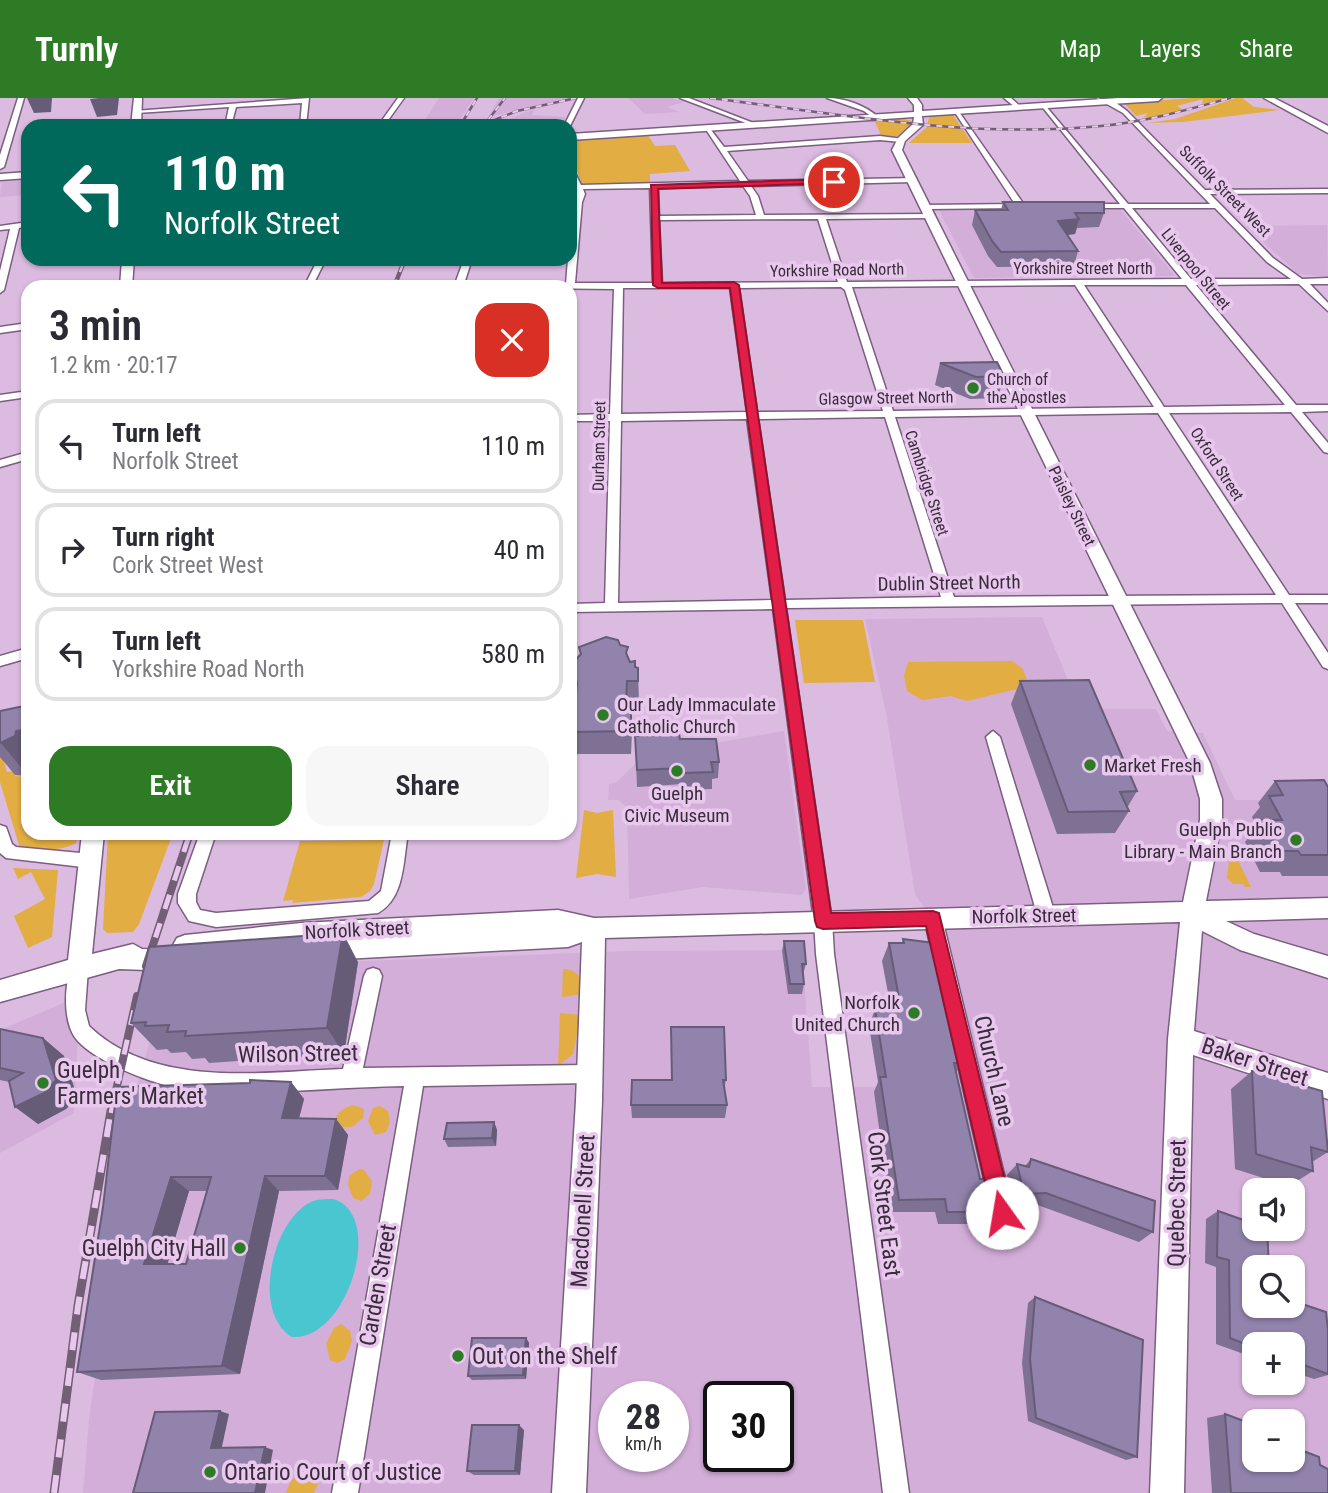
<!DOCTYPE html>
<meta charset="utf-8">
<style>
body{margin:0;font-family:"Roboto Condensed",sans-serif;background:#f7f7f7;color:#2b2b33;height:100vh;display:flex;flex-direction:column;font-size:26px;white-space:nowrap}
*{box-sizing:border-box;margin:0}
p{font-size:23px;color:#7c7c81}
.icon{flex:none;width:38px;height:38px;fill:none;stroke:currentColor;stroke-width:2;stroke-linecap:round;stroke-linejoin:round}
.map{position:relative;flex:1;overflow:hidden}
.drawer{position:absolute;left:21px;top:182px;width:556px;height:560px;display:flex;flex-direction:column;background:#fff;border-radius:21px;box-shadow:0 2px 5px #0004}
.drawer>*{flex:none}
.hud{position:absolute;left:21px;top:21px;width:556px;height:147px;border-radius:21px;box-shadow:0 2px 5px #0004;background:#00695c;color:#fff;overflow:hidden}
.buttons{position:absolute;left:1242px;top:1080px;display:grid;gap:14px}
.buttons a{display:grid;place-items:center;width:63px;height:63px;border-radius:14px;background:#fff;box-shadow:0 2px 5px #0004;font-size:35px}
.speed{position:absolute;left:598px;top:1283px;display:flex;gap:14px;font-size:35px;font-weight:700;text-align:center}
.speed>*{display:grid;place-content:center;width:91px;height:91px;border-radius:50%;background:#fff;box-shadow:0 2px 5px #0004;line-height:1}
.speed small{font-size:18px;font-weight:400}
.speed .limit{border:4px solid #111;border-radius:10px;background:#fff;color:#111}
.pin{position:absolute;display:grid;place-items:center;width:60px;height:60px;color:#fff;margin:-30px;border:4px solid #fff;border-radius:50%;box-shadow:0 2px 7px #0007}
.me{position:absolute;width:77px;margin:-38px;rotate:347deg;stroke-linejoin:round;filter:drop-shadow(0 0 5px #0008)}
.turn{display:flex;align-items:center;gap:24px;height:147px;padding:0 28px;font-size:32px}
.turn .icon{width:91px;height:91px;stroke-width:2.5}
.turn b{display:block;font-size:49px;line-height:60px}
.round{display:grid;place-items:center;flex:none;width:74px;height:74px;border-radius:21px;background:#f7f7f7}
.overview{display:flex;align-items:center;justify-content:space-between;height:119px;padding:0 28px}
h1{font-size:42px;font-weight:600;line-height:52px}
.primary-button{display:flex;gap:14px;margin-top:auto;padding:14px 28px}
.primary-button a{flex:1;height:80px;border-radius:21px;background:#2d7b24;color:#fff;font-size:28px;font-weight:600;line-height:80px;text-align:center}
.primary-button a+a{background:#f7f7f7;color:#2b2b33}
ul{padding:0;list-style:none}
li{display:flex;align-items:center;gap:21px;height:94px;margin:0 14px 10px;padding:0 14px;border:4px solid #e1e1e2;border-radius:21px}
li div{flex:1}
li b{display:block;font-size:26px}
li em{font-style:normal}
header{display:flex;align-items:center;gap:42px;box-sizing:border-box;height:98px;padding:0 35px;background:#2d7b24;color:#fff}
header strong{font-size:33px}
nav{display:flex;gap:38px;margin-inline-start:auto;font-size:24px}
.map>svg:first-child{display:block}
.built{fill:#d3aed9;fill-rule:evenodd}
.green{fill:#e2ad42}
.water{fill:#49c6cf}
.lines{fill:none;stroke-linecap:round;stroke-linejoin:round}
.street-casing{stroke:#7b5e80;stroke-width:3}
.secondary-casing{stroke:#7b5e80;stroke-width:3}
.street{fill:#fff;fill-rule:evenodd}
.secondary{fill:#fff;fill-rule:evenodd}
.rail-far3-casing{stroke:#725e75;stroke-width:2.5}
.rail-far2-casing{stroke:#725e75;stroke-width:4.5}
.rail-far1-casing{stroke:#725e75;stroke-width:8}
.rail-casing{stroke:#725e75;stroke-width:9}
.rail-far3{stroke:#e9c8ee;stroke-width:2;stroke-dasharray:6;stroke-linecap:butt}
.rail-far2{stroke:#e9c8ee;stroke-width:2.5;stroke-dasharray:8;stroke-linecap:butt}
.rail-far1{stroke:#e9c8ee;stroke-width:5;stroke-dasharray:15;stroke-linecap:butt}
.rail{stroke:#e9c8ee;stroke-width:6;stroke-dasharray:18;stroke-linecap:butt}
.wall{fill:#7e7194;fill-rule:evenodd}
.shaded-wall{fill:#665c78}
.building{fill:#9283ac;stroke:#665c78;stroke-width:2;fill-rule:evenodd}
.route{fill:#e11d48;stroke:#92132f;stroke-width:2}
.poi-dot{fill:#2d7b24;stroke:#e9c8ee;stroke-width:2.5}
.labels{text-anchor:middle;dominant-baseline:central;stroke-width:7;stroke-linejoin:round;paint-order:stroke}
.far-street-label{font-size:16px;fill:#392c3b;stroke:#e9c8ee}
.far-poi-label{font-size:16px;fill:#392c3b;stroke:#e9c8ee;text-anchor:start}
.street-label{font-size:19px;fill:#392c3b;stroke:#e9c8ee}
.poi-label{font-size:19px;fill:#392c3b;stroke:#e9c8ee;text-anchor:start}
.near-street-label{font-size:23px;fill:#392c3b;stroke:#e9c8ee}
.near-poi-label{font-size:23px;fill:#392c3b;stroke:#e9c8ee;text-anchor:start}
</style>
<header>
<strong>Turnly</strong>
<nav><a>Map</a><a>Layers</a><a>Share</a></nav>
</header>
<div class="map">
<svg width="1328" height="1395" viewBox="0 0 1328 1395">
<rect width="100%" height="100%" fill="#dcbbe1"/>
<g class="built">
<polygon points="439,0 474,0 455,28 421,28"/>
<polygon points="499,0 567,0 488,19"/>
<polygon points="628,0 671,0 684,4 667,9 679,14 645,16"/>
<polygon points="535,10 532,17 566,19 560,28 494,28"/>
<polygon points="28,81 28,97 0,99 2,84"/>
<polygon points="939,112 1121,112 1175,178 974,180"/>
<polygon points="1327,127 1328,179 1298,176 1246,128"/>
<path d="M1042,519l38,92h76l11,22 36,2 32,67h78l15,15v678h-1245l6,-74 48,-333 34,-118 457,-17 174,-1 10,137h168l-31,-141 -34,-52 -29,-182 -21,-93zM1255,1092h38v38h-38zM1255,1169h38v39h-38zM1255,1246h38v38h-38zM614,1298h60v60h-60zM719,1298h60v60h-60zM1255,1323h38v39h-38z"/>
<polygon points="784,633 806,791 802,797 703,789 629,801 627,709 618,702 608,702 609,686 617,684 638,663 672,642 708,641 709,646"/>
<polygon points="80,898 74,1015 0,1055 0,932"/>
</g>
<g class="green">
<polygon points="1194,0 1226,0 1202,6 1203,1 1177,8 1185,13 1152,20 1144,19 1148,15 1136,18 1124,5"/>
<polygon points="1236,0 1242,0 1254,9 1280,12 1183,24 1148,25 1175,21"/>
<polygon points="953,17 972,45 909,45 927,29 929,19"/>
<path d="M900,20l12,3v5c-9,9 -16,12 -30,11l-7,-15 -21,-2z"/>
<polygon points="647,36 655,48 675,47 690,73 650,76 650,87 582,86 571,57 571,41"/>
<polygon points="795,522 863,522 875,584 804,585"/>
<polygon points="1012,563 1023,571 1029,588 967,603 951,598 922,602 907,593 904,578 908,564"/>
<path d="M0,650l7,24 8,-1v5l13,1v56h51l-3,10c-13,8 -45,10 -57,2l-19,-63z"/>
<polygon points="584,712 597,715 613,712 616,779 597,776 576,780"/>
<polygon points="108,735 173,735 139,826 133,834 107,835 103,831"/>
<polygon points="384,742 374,786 370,793 361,799 292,805 293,802 283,803 300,743"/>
<polygon points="1231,747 1231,748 1251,789 1245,789 1243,786 1233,786 1227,780"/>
<polygon points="13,770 58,772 52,839 28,850 14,818 45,801 31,774 18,781"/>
<path d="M563,871c17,1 19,10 19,25l-20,3z"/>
<polygon points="560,915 581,917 573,956 558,968"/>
<path d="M353,1007l11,4 -1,9 -11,9h-13l-4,-5c1,-10 9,-14 18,-17z"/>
<polygon points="380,1008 388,1013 390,1024 386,1034 375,1037 368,1023 373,1010"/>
<polygon points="359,1071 364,1072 372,1083 370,1096 361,1103 353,1100 348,1087 349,1078"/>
<polygon points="341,1226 350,1233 352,1243 345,1261 337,1265 330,1262 326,1246 334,1230"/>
<path d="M315,1368l5,2 2,6 -8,19h-28c4,-15 14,-23 29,-27z"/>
</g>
<path class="water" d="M333,1101c53,15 15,142 -41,138 -41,-24 -20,-117 19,-135 7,-3 14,-3 22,-3z"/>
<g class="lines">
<defs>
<g id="street">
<polygon points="18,0 24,0 4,69 0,71 0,57"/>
<polygon points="309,0 306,28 300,28 302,5 236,9 231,28 225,28 229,9 137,15 134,13"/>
<polygon points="398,0 404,0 384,28 378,28"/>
<polygon points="578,0 584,0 570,28 564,28"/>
<polygon points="680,0 689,0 756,26 751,27"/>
<path d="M827,0c17,0 38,7 51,19l-5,1 -9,-7z"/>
<polygon points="1004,0 1011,0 1021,9 1016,10"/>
<path d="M1096,0l19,4 12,9 78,79 123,-1v4l-118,1 63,64 29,21 26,-1v6h-18l18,19v8l-29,-27 -103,1 100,120h32v6l-26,1 26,31v10l-4,-1 -33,-40 -122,1 120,182h39v8h-33l33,50v16l-5,-2 -41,-64 -496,5 46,313 2,33 75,539h-26l-67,-539 -2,-33 -41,-312 -203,3v-8l35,-1 5,-182h-40v-6l40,-1 4,-125 -168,-2 9,-3 9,-25h8l-8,25h102l2,-25h2l4,-57 3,-8 -7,-18v-13l11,22 159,-4 -35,-53 3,-2 16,21 156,-11 23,3 -2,3 -21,-2 -153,11 21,30 168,-3 -3,4 -162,4 7,10 6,19 170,-1 -3,4 -105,1 21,63 335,-3 -58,-71h-42l-4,-2 4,-2h38l-80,-100h4l84,100h82l-87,-91zM743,88l7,10 6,19 -97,1 -1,-28zM650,90l3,95h-78l7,-81 3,-8 -2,-5zM1132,110h83l52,54 24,17h-100zM818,121l20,63 -176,1 -3,-63zM1075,187l79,122 -261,4 -41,-124zM1084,187h102l99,120 -121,2zM841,189l4,3 38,121 -126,1 -18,-124zM623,190h107l17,124 -126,2zM1158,315l118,182 -322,2 -59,-180zM885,319l56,180 -156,3 -27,-181zM747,321l25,181 -154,3 3,-182z"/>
<polygon points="957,11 1025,108 1024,110 926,111 922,109 926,107 1015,106 954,13"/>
<polygon points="28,124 28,128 19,130 4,192 0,195 0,173 10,131 0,132 0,128"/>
<polygon points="318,161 326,161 312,189 304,189"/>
<polygon points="28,225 28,231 0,235 0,229"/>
<polygon points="28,293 28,299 0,303 0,297"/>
<polygon points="28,354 28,361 0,369 0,362"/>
<polygon points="28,550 28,560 0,568 0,558"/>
<polygon points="993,633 1000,639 1055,816 1052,821 1046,823 1040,821 1037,816 986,639"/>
<polygon points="0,727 6,729 12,746 16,749 91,756 97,758 99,763 97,768 91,770 6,760 0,755"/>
<path d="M200,735h16l-20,61v8l4,8 16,3 153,-12 12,-10 11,-58h16c-5,28 -3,65 -30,80l-162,14 -27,-6 -11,-18v-9z"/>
<polygon points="933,813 939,815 942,820 1019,1138 1016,1146 1008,1149 1000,1146 997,1138 924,820 927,815"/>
<path d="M79,863l6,2 3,6 -3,41 4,16c65,63 172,46 254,43l21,-93 3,-6 6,-2 6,2 3,6 -19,92 227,-3 7,2 3,7 -3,7 -7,2 -167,3 -65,407h-26l72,-407c-73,1 -148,11 -220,3 -27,-3 -95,-29 -110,-53 -11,-18 -10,-53 -1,-73z"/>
</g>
<g id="secondary">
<polygon points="134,0 142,0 141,28 131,28"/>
<polygon points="908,0 917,0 922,7 922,13 1119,0 1162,0 1158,3 922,18 923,27 905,43 902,52 1210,665 1222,701 1222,722 1206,803 1328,800 1328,820 1226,823 1254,836 1328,858 1328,880 1240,852 1202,833 1194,933 1328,975 1328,1001 1193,957 1184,1395 1150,1395 1168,941 1180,824 605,840 602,1003 586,1395 552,1395 576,1003 582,844 568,849 325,862 317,859 313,852 317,844 184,857 186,862 182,869 174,873 119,871 0,904 0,882 68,862 82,735 104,735 92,856 133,846 142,851 176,852 173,847 177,840 185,837 301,825 558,812 594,820 1183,804 1200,722 1200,701 1190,665 892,52 898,40 913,26 914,19 570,42 570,36 914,14 914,7"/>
<polygon points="1264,0 1274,0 1328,28 1328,35"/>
<polygon points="28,74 28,80 0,82 0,76"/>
<polygon points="122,161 134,161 132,189 120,189"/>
</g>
</defs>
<use href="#street" class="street-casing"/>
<use href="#secondary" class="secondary-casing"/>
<use href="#street" class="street"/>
<use href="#secondary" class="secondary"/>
<defs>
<g id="rail-far3">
<path d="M710,0c129,16 261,41 391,28 44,-4 86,-16 129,-28"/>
<polyline points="488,22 505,0"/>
<polyline points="460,28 477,0"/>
<polyline points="479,28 517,13 576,0"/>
</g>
<polyline id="rail-far2" points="394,189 405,161"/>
<g id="rail-far1">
<polyline points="146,868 190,735"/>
<polyline points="111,1015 137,898"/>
</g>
<polyline id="rail" points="54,1395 78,1208 111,1013"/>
</defs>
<use href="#rail-far3" class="rail-far3-casing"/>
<use href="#rail-far2" class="rail-far2-casing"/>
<use href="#rail-far1" class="rail-far1-casing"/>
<use href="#rail" class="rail-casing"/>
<use href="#rail-far3" class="rail-far3"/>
<use href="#rail-far2" class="rail-far2"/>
<use href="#rail-far1" class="rail-far1"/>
<use href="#rail" class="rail"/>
</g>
<g class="wall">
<polygon points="1003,104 1104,115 1099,129 1077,130 1075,136 1067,137 1078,153 1074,168 997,169 988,158 972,127 975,112 1001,112"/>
<polygon points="940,265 1004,278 998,300 970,301 935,287"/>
<polygon points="620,547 630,564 635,569 638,570 639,605 628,606 631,606 631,656 575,656 573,634 575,606 571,606 570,568 580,556 579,549"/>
<polygon points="1020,583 1137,693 1127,710 1129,713 1115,735 1057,736 1011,606"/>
<polygon points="28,612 28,678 15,677 0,659 0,613"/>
<polygon points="635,638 680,641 719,664 718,680 712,681 712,691 684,692 683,686 637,689"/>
<polygon points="1275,683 1328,689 1328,778 1282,778 1280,774 1260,774 1245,744 1257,729 1252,719 1260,709 1258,705"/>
<polygon points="903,841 958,924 954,931 962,965 956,974 980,1081 1003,1114 992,1126 938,1126 935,1114 891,1114 874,994 878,984 869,928 875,911 891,911 882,863 889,845 902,845"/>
<polygon points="784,843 806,866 803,876 804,886 802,896 788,896 782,853"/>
<polygon points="358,864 344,956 209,965 205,960 192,961 186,954 171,955 167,951 157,952 131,925"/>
<polygon points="0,931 43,940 64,958 77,999 66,1011 38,1026 9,984 0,982"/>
<polygon points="1252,973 1328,1054 1312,1064 1313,1073 1289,1088 1235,1071 1231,991"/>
<polygon points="726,982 724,991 727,1007 725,1020 632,1020 631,1007"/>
<path d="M291,984l13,17 -5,19 37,1 12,16 -10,55 -59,1 -39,183 -139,6 -24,-8 26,-165zM189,1093h18l-21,73h-19z"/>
<polygon points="494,1024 497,1032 496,1048 448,1049 444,1041"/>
<polygon points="1031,1061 1153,1134 1139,1144 1035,1106 1014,1107 1007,1077 1017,1066 1025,1068"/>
<polygon points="1218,1113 1255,1208 1328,1232 1328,1277 1314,1281 1293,1274 1293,1246 1255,1246 1255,1260 1216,1246 1216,1169 1205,1165 1206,1121"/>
<polygon points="1035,1199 1137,1359 1126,1362 1028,1323 1022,1265 1028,1205"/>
<polygon points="526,1240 529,1245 526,1281 472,1282 468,1278"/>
<polygon points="1225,1316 1253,1334 1328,1395 1212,1395 1207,1320"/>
<polygon points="524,1332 520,1377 474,1377 467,1373"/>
</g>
<g class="shaded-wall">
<polygon points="27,0 52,0 51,14 34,15"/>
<polygon points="99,0 119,0 117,17 97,19 90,1"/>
<polygon points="1079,121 1075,136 1054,138 1058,123"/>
<polygon points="631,606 632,628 631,656"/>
<polygon points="24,608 28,612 28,678 1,645 16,633"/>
<polygon points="343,835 358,864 344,956 327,930"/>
<polygon points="43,940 64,958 77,999 66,1011 38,1026 15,1009"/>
<polygon points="291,984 304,1001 295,1036 282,1020"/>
<polygon points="336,1021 348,1037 338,1092 325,1078"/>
<polygon points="494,1024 497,1032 496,1048 492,1040"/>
<polygon points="265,1078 279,1093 240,1276 222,1268"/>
<polygon points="171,1079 189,1093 164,1178 144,1166"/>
<polygon points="526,1240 529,1245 526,1281 523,1277"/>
<polygon points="220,1313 229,1316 221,1353 211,1350"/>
<polygon points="519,1327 524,1332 520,1377 515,1373"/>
<polygon points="265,1349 273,1352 265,1395 255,1395"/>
</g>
<g class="building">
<polygon points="1003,104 1104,104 1104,115 1075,115 1079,121 1058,123 1078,153 1001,154 992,143 975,112 1008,112"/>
<polygon points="997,264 1004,278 976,279 940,265"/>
<polygon points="606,539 618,542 620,547 628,549 626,555 630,564 635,563 635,569 638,570 638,583 627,583 626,606 631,606 631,633 573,634 577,584 570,584 570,568 581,556 579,549"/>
<polygon points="1089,582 1137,693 1120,694 1129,713 1068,714 1020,583"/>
<polygon points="24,608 22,632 16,633 15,638 0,645 0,613"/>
<polygon points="679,636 680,641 716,641 719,664 711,664 713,674 684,675 683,670 637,672 635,638"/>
<polygon points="1324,682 1328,689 1328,757 1301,757 1298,753 1278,753 1262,722 1282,722 1269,698 1283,697 1275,683"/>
<polygon points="343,835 327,930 185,938 186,933 167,934 169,927 145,928 146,924 131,925 149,849"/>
<polygon points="903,841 934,845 948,910 954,910 958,924 953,925 962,965 954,965 980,1081 995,1081 1003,1114 947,1114 945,1101 899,1102 880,979 886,979 875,911 901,911 889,845 904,845"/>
<polygon points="784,843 804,843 806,866 802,866 804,886 790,886"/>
<polygon points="671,929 724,929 726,982 723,982 727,1007 631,1007 632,982 672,982"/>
<polygon points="0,931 43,940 56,982 44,995 15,1009 9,983 23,975 0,970"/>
<polygon points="1252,973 1322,993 1328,1054 1311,1049 1313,1073 1256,1056"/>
<path d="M250,982l41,2 -9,36 54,1 -11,57h-60l-43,190 -145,6 26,-165 14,-120 133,-4zM171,1079h40l-25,87h-42z"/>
<polygon points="494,1024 492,1040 444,1041 447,1025"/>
<polygon points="1031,1061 1155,1103 1153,1134 1046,1095 1024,1096 1017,1066 1029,1069"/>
<polygon points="1218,1113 1255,1126 1255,1130 1267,1130 1269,1169 1255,1169 1255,1208 1293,1208 1293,1203 1326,1214 1328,1232 1328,1276 1293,1263 1293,1246 1255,1246 1255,1250 1230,1240 1229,1162 1217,1159"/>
<polygon points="1035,1199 1143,1242 1137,1359 1036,1320 1030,1261"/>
<polygon points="472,1240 526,1240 523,1277 468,1278"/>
<polygon points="220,1313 211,1350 265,1349 255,1395 133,1395 155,1314"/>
<polygon points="1225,1316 1252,1326 1253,1334 1255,1335 1255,1362 1293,1362 1293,1349 1319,1359 1320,1367 1328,1371 1328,1395 1231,1395"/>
<polygon points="472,1327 519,1327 515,1373 467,1373"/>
</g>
<polygon class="route" points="834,81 836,85 658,91 662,185 734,184 739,187 831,815 933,813 939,815 1013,1115 1010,1123 1002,1126 995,1123 992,1115 926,828 823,831 817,829 815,823 730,190 658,190 653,187 651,87"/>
<g class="poi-dot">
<circle cx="973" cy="290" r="7"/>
<circle cx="603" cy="617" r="7"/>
<circle cx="1090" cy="667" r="7"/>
<circle cx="677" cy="673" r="7"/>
<circle cx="1296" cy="742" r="7"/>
<circle cx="914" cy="915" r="7"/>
<circle cx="43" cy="985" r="7"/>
<circle cx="240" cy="1150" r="7"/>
<circle cx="458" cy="1258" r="7"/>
<circle cx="210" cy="1374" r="7"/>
</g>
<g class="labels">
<g class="far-street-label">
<text transform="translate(1225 93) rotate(45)">Suffolk Street West</text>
<text x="1083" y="170">Yorkshire Street North</text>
<text transform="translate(1196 171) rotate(51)">Liverpool Street</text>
<text transform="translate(837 172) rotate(-1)">Yorkshire Road North</text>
<text transform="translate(886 300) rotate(-1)">Glasgow Street North</text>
<text transform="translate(599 348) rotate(-89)">Durham Street</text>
<text transform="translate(1217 366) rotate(57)">Oxford Street</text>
<text transform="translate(927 385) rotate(72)">Cambridge Street</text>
<text transform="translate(1072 408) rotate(64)">Paisley Street</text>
</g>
<g class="far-poi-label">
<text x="987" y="281">Church of<tspan x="987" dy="18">the Apostles</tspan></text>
</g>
<g class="street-label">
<text transform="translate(949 485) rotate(-1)">Dublin Street North</text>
<text transform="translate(1024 818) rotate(-1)">Norfolk Street</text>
<text transform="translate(357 832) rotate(-3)">Norfolk Street</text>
</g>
<g class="poi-label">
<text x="617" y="606">Our Lady Immaculate<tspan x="617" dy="22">Catholic Church</tspan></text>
<text x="1104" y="667">Market Fresh</text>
<text x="677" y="695" text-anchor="middle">Guelph<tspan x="677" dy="22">Civic Museum</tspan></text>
<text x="1282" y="731" text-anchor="end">Guelph Public<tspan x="1282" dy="22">Library - Main Branch</tspan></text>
<text x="900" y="904" text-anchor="end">Norfolk<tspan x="900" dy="22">United Church</tspan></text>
</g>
<g class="near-street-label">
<text transform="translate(298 956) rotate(-1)">Wilson Street</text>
<text transform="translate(1255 964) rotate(18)">Baker Street</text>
<text transform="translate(994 973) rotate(77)">Church Lane</text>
<text transform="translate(1177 1105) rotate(-89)">Quebec Street</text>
<text transform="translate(884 1106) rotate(83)">Cork Street East</text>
<text transform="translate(583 1113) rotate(-87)">Macdonell Street</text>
<text transform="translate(378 1187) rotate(-80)">Carden Street</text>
</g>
<g class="near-poi-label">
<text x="57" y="972">Guelph<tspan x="57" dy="26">Farmers' Market</tspan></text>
<text x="226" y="1150" text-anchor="end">Guelph City Hall</text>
<text x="472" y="1258">Out on the Shelf</text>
<text x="224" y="1374">Ontario Court of Justice</text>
</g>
</g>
</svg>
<div class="buttons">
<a><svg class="icon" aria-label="sound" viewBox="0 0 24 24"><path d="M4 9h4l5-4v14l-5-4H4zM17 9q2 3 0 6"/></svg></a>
<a><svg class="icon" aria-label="search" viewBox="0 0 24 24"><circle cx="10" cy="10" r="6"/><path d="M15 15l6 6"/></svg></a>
<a>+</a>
<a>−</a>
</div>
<div class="speed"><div>28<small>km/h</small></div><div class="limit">30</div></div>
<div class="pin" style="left:834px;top:84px;background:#d93025"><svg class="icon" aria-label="arrive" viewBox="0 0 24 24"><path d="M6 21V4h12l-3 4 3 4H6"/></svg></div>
<svg class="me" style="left:1002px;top:1115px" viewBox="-20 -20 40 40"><circle r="19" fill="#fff"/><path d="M0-13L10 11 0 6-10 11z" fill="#e11d48"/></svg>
<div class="hud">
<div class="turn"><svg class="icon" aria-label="left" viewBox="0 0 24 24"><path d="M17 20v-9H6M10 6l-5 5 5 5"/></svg><div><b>110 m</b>Norfolk Street</div></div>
</div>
<section class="drawer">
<div class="overview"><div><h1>3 min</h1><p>1.2 km · 20:17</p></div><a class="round" style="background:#d93025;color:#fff"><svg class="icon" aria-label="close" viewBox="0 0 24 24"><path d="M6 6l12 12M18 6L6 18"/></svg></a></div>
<ul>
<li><svg class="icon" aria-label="left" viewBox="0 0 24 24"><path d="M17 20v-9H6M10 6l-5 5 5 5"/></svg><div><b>Turn left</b><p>Norfolk Street</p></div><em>110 m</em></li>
<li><svg class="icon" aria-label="right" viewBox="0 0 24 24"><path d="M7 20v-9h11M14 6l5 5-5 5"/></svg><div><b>Turn right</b><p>Cork Street West</p></div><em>40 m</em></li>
<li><svg class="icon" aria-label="left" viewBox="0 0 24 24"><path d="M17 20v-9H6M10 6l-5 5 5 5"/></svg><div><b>Turn left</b><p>Yorkshire Road North</p></div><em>580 m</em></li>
</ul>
<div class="primary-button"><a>Exit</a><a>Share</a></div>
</section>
</div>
